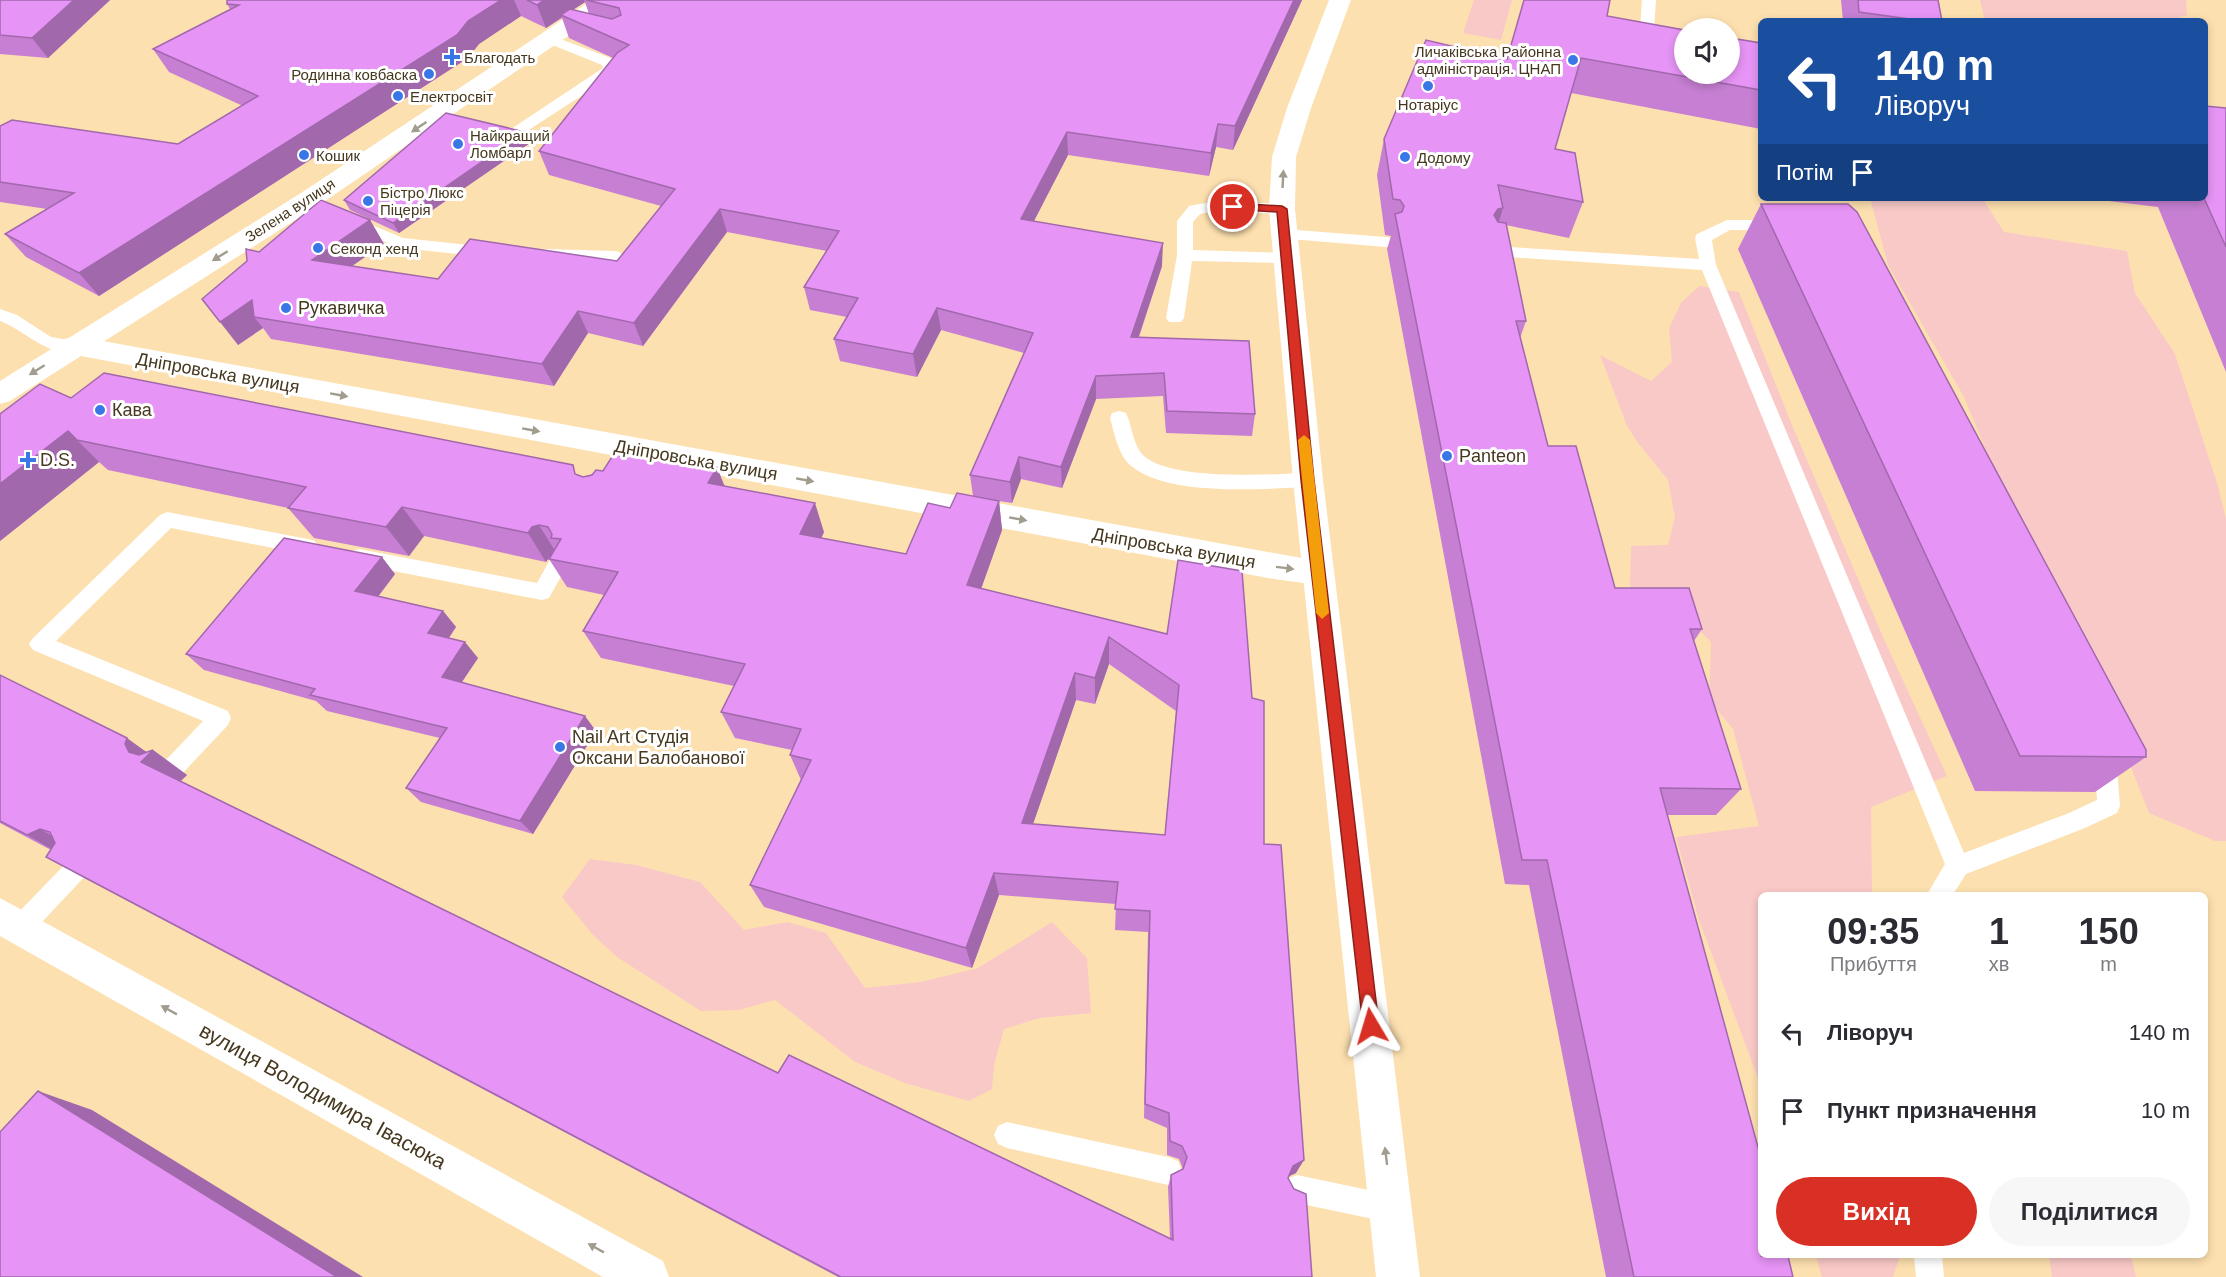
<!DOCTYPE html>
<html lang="uk">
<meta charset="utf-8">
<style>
body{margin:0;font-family:Helvetica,sans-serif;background:#f7f7f7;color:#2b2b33;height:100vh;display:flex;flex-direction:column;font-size:22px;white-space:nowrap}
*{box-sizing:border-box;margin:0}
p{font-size:20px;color:#7c7c81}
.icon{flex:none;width:33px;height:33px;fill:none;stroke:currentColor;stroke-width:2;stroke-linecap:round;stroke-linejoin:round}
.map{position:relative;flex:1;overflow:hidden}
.details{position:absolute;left:1758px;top:892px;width:450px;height:366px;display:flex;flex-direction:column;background:#fff;border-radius:9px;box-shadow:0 3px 9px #0003}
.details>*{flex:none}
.banner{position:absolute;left:1758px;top:18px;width:450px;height:183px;border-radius:9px;box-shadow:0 3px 9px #0003;background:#1a4fa0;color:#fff;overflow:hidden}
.tools{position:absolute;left:1674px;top:18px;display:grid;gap:12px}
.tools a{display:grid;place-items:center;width:66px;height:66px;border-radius:50%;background:#fff;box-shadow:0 3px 9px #0003;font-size:30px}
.pin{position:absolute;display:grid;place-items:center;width:51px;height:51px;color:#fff;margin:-26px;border:3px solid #fff;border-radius:50%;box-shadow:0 2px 6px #0007}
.me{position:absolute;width:66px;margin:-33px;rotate:353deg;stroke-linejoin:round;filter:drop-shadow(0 0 4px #0008)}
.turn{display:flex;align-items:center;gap:21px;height:126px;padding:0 18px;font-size:27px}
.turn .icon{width:78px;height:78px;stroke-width:2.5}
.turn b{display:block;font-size:42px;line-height:51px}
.then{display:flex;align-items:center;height:57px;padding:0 18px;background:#0003;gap:12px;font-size:22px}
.eta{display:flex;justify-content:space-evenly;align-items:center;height:102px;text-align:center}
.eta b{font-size:36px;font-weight:700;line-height:42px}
.action{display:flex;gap:12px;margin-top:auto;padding:12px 18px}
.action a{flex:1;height:69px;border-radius:36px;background:#d93025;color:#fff;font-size:24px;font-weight:700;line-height:69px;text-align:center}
.action a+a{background:#f7f7f7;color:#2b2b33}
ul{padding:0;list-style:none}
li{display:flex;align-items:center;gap:18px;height:78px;padding:0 18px}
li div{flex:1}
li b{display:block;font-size:22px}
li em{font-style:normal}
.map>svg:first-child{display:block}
.green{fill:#f9c9c7}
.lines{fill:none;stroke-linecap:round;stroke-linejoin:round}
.lane{fill:#fff;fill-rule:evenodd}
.street{fill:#fff;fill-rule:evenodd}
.primary{fill:#fff;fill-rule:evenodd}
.wall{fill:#c67fd3;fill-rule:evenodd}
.shaded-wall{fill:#a168ac}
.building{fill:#e694f5;stroke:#a168ac;stroke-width:1.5;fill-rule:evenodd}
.oneway{fill:#a29c8f}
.route{fill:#d93025;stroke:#8d1f18;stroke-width:1.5}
.slow{fill:#f59e0b}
.poi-dot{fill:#3977e6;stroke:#fff;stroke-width:2}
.labels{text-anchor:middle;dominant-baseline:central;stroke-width:6;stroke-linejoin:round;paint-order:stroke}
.far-poi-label{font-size:15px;fill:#46381f;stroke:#fff;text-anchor:start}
.far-street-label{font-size:15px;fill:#46381f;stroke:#fff}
.poi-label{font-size:18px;fill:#46381f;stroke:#fff;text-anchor:start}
.street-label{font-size:18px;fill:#46381f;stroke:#fff}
.near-street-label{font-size:21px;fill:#46381f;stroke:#fff}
</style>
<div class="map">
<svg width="2226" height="1277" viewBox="0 0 2226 1277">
<rect width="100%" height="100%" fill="#fde0af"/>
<g class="green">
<polygon points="1474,0 1512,0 1501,40 1463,33"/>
<polygon points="1980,0 2186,0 2187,15 2167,21 1985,21"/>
<polygon points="1870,198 1982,198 2004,232 2127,251 2135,293 2175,354 2218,486 2226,519 2226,841 2215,841 2149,813 2110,714 2005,496 1964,397 1888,265"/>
<polygon points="1699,286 1739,292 1792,425 1883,637 1947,776 1871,807 1872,895 1761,896 1761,1086 1699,920 1676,837 1759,826 1733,729 1709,700 1711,642 1659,590 1630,591 1631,546 1668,545 1675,517 1668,480 1638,443 1627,426 1600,355 1651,381 1672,362 1669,328 1681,303"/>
<polygon points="590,859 636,865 700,882 744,930 788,922 826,933 865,988 921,982 978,968 1052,922 1087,958 1091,1013 1040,1018 1004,1029 994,1065 992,1089 969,1101 905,1083 855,1062 775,1000 739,1010 701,1011 617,957 593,935 562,897"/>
<polygon points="1816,1256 1900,1256 1893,1277 1822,1277"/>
<polygon points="2049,1256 2131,1256 2136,1277 2052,1277"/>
</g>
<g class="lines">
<g class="lane">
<polygon points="1642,0 1656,0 1653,43 1646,47 1639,43"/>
<polygon points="550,35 613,59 617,68 609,78 524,133 514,133 511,130 514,127 603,68 602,65 545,42 543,39 545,36"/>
<polygon points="1216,201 1282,204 1290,209 1282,214 1216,211 1200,214 1193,222 1193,250 1287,253 1293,254 1295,258 1293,262 1287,263 1192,261 1184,318 1181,322 1169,322 1166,318 1177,255 1177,221 1189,206"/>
<polygon points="353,217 403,238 487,247 493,248 495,252 493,256 487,257 400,248 347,226 345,222 347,218"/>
<polygon points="1727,220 1777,220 1783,221 1785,225 1783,229 1777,230 1730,230 1712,240 1716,265 1964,853 2069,813 2097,800 2094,756 2097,749 2105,746 2113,749 2116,756 2120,806 2117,813 2085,828 1966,874 1952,896 1926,896 1945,864 1702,270 1493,256 1487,255 1485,251 1487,247 1493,246 1699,259 1695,238 1697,234"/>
<polygon points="1284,229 1386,237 1392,238 1394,242 1392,246 1386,247 1278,238 1276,234 1278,230"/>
<polygon points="546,249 614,251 620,252 622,256 620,260 614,261 540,258 538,254 540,250"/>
<path d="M0,309l17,6 34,22 30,5 3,4 -3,4c-32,10 -54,-19 -81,-29z"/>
<path d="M1119,411l7,2 2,5c4,11 6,26 13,35 24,29 131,21 167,20l7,2 3,5 -3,5 -7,2c-47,2 -141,10 -178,-22 -12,-11 -16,-33 -20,-47l2,-5z"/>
<polygon points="167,512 308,539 315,541 318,547 315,553 308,555 171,528 56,641 228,711 231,718 228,725 181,775 173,778 165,775 162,768 165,761 203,721 33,650 29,644 33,638 160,515"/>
<polygon points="359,549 537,583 551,558 558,556 565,558 568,564 549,598 542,600 352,563 349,557 352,551"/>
<polygon points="80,854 88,857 92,865 88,873 30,935 21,939 12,935 9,927 12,919 72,857"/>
<polygon points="1007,1122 1168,1157 1178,1161 1182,1171 1178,1181 1168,1185 1007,1148 998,1144 994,1135 998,1126"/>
<polygon points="1297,1175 1392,1195 1402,1199 1406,1209 1402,1219 1392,1223 1297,1203 1287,1199 1283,1189 1287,1179"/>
<polygon points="1914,1256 1942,1256 1944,1277 1916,1277"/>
</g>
<g class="street">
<polygon points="75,336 1274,553 1329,563 1334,572 1329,581 1318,585 1274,579 65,353 61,346 65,339"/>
<polygon points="0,898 663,1261 669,1277 603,1277 0,936"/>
</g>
<g class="primary">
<polygon points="592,0 617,0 614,5 319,205 10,401 0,404 0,381 301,193"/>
<polygon points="1329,0 1351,0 1311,108 1296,157 1295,209 1323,480 1420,1277 1376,1277 1293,480 1269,209 1272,157 1287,108"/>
</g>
</g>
<g class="wall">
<polygon points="0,0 110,0 48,58 0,54"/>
<path d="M227,0h1075l-69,150 -17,-3 -7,29 -141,-21 -34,66 128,45 -23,71 116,77 -3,22 -86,-3 -3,-37 -67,3 -34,89 -41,-9 -9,24 -13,-2 3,29 -21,59 186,45 85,64 12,146 32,329 -7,3 -1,2 24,99h-474l-752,-398 -40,-22 5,-7 -51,-27v-148l147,77 6,-2 34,25 -6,6 597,292 392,166 -2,-52 3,-12 12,-6 -4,-10 -12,-4v-27l-23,-10 4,-186 -33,-2 1,-26 -117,-9 -27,73 -208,-61 -14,-22 51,-105 -11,-25 2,-5 -57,-12 -14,-26 13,-26 -133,-28 -18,-27 21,-36 -37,-8 -18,-28 1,-3 -4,6 -122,-26 -15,20 -95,-18 -26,-30 -180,-38 -9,-8 -99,79 71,-143 507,77 5,2 20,-6 121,15 100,46 -3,6 85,16 44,-46 23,-12 -3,-21 54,-122 -83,-23 -24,47 -77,-16 -6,-22 13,-22 -37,-7 -6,-23 23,-36 -100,-19 -84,114 -55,-13 -34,53 -283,-47 -8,-11 -25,17 21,-93 111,-32 14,24 -32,22 86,13 179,-18 44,-55 -112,-31 -10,-24 74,-93 -44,-20 -7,-20 -16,10 -25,-12 -42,28 -11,14 -369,238 -73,-39 -21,-23 42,-25 -47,-7v-76l178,18 65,-38 -74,-34 -16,-23 77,-40 -3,-5zM585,2l4,12 -16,-4zM1109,664l67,47 -11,124 -132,-11 43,-124 19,4z"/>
<polygon points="1841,0 1938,0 1942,21 1843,21"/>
<polygon points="1607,16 1761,43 1761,129 1571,93 1555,149 1583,202 1569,238 1506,225 1526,321 1520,338 1548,446 1615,588 1702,629 1694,641 1741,789 1716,815 1667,815 1793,1277 1606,1277 1529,885 1505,884 1387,249 1391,236 1385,235 1377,175 1384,139 1507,59"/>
<polygon points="2226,108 2226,372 2158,207 2084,198 2205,198"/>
<polygon points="525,132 530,143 399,233 350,210 344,200"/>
<polygon points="1761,204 2146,757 2095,792 1975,791 1738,249"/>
<polygon points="395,574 378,597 443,611 456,627 449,638 478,658 462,682 596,731 533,834 421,802 406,788 440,738 327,711 316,701 204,670 186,654"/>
</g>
<g class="shaded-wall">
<polygon points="74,0 110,0 48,58 32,38"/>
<polygon points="501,0 514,0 521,16 479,44 468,58 99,296 79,273"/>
<polygon points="544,0 584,0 585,2 563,16 561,15 562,17 546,28 537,5"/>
<polygon points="1294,0 1302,0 1233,150 1235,126"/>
<polygon points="1218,124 1216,147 1209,176 1211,153"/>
<polygon points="525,132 530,143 399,233 393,223"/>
<polygon points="1067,132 1068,155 1023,242 1021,219"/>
<polygon points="1503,208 1492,244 1494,215 1498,209"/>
<polygon points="720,209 727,232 643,346 634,323"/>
<polygon points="370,220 384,244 327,283 312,260"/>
<polygon points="1163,243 1162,266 1131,359 1131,337"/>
<polygon points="252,300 254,317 263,328 238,345 220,322"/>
<polygon points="937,308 941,330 917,377 913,354"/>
<polygon points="578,311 588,333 554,386 542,364"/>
<polygon points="1096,376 1096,399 1062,488 1061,467"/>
<polygon points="68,431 99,462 0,541 0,484"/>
<polygon points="1019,457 1021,479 1012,503 1010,482"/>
<polygon points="717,467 729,497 708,483"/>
<polygon points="999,501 1002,530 972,614 967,585"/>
<polygon points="815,503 824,532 810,563 800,534"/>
<polygon points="402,507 424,536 409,556 386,527"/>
<polygon points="539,525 557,554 550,556 546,562 528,533 532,527"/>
<polygon points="382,557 395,574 369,608 355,591"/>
<polygon points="443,611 456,627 441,649 428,633"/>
<polygon points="1109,637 1109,664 1095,704 1095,678"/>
<polygon points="465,642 478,658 455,692 442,677"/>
<polygon points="1075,673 1076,700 1025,847 1022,823"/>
<polygon points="585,716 596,731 533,834 520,821"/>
<polygon points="127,738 149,754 153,750 187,775 175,786 141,762 129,752 125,744"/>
<polygon points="40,829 79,852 67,858 27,835"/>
<polygon points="994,873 999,895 972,968 966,948"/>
<polygon points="38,1091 92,1110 363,1277 337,1277"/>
<polygon points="1304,1160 1296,1173 1285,1178 1293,1166"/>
</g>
<g class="building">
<polygon points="0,0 74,0 32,38 0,35"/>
<polygon points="227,0 501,0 468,21 457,35 79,273 5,234 74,193 0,182 0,126 12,120 178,144 258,96 153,49 239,5 227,4"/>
<polygon points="527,0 544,0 537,5"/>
<polygon points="586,0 1294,0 1235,126 1218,124 1211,153 1067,132 1021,219 1163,243 1131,337 1249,341 1255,414 1167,411 1164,373 1096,376 1061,467 1019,457 1010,482 970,475 1033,333 937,308 913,354 834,339 858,298 804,287 839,231 720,209 634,323 578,311 542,364 254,317 252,300 220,322 202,299 247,261 246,249 259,252 321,200 370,220 312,260 438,279 470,239 617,261 675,189 539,151 617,53 629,45 561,15 570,9 612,19 621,15 619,8"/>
<polygon points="1524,0 1610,0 1607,16 1684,30 1684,74 1730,74 1730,38 1761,43 1761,90 1581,58 1555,149 1575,153 1583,202 1498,185 1503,208 1498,209 1494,215 1498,222 1506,223 1526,321 1516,321 1548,446 1576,446 1615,588 1689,588 1702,629 1690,629 1741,789 1660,788 1761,1158 1761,1256 1788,1256 1793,1277 1634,1277 1547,860 1522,860 1395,214 1402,212 1404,206 1400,200 1393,199 1384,139 1426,40 1507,59"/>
<polygon points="1858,0 1938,0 1942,21 1924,21 1859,12"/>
<polygon points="2205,106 2226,108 2226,247 2204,198"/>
<polygon points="446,113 525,132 393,223 344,200"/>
<polygon points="1761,204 1848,204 1857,212 2146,750 2146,757 2020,756"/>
<path d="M104,373l469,92 2,9 8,3 9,-2 4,-5 7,1 14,-22 100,18 -9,16 107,20 -15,31 106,20 22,-51 22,5 7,-15 42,8 -32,84 200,49 11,-74 64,11 10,127 12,3v143l17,1 23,315 -11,6 -5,12 6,11 12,5 6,83h-471l-795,-420 9,-14 -5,-11 -10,-3 -13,6 -27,-14v-146l127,63 -2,6 4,8 10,3 14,-5 -12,12 637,311 11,-18 384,185 -2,-65 12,-6 4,-12 -5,-11 -12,-5 -1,-28 -24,-9 5,-193 -35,-2 3,-27 -124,-9 -28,75 -216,-63 61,-125 -21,-5 11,-26 -80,-17 24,-48 -162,-33 35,-59 -69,-13 12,-20 -10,-1 1,-4 -4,-7 -9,-2 -7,2 -4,6 -126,-26 -16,20 -98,-19 18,-21 -229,-47 -9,-9 -68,53v-70l40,-30 31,14zM1109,637l70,48 -14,150 -143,-12 53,-150 20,5z"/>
<polygon points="284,538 382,557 355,591 443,611 428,633 465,642 442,677 585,716 520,821 406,788 447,728 310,695 315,689 186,654"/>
<polygon points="38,1091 337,1277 0,1277 0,1132"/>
</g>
<defs><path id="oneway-solid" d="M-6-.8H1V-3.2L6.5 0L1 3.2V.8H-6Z" transform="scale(1.5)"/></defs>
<g class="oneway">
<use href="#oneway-solid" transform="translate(419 127) rotate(146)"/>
<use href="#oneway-solid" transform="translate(1283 179) rotate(-87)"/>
<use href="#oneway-solid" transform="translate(220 256) rotate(148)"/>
<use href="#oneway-solid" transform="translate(37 370) rotate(148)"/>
<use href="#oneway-solid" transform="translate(339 395) rotate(10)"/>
<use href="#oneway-solid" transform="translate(531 430) rotate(10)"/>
<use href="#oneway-solid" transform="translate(805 480) rotate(10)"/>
<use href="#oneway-solid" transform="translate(1018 519) rotate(10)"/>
<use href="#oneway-solid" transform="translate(1285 568) rotate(7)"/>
<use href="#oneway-solid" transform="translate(169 1010) rotate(-151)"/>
<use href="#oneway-solid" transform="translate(1386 1156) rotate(-97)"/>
<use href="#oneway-solid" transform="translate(596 1248) rotate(-151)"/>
</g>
<polygon class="route" points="1233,203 1282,206 1287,209 1314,480 1379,1026 1377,1032 1371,1034 1365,1032 1363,1026 1301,480 1277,212 1229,209 1228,207"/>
<polygon class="slow" points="1304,435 1310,440 1329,613 1322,619 1316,613 1298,440"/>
<g class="poi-dot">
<path d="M449 48h6v6h6v6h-6v6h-6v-6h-6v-6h6z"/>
<circle cx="1573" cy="60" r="6"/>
<circle cx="429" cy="74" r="6"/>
<circle cx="1428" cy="86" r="6"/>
<circle cx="398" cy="96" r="6"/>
<circle cx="458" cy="144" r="6"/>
<circle cx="304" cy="155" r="6"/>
<circle cx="1405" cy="157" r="6"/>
<circle cx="368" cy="201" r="6"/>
<circle cx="318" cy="248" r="6"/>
<circle cx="286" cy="308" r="6"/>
<circle cx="100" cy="410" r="6"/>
<circle cx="1447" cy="456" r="6"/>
<path d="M25 451h6v6h6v6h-6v6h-6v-6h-6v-6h6z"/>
<circle cx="560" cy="747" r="6"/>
</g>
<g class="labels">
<g class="far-poi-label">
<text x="1561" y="51" text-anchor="end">Личаківська Районна<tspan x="1561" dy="17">адміністрація. ЦНАП</tspan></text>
<text x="464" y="57">Благодать</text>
<text x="417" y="74" text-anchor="end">Родинна ковбаска</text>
<text x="410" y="96">Електросвіт</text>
<text x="1428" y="104" text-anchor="middle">Нотаріус</text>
<text x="470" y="135">Найкращий<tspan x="470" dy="17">Ломбарл</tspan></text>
<text x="316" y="155">Кошик</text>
<text x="1417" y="157">Додому</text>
<text x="380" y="192">Бістро Люкс<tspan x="380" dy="17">Піцерія</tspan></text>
<text x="330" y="248">Секонд хенд</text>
</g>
<g class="far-street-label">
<text transform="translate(290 210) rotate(-33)">Зелена вулиця</text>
</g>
<g class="poi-label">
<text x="298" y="308">Рукавичка</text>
<text x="112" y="410">Кава</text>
<text x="1459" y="456">Panteon</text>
<text x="40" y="460">D.S.</text>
<text x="572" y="737">Nail Art Студія<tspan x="572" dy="21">Оксани Балобанової</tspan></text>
</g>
<g class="street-label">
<text transform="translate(218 373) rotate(10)">Дніпровська вулиця</text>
<text transform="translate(696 460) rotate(10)">Дніпровська вулиця</text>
<text transform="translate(1174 548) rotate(10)">Дніпровська вулиця</text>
</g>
<g class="near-street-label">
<text transform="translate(323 1096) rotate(29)">вулиця Володимира Івасюка</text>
</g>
</g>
</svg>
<div class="tools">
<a><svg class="icon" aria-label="sound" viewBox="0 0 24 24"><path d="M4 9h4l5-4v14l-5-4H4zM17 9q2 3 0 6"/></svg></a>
</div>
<div class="pin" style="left:1233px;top:207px;background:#d93025"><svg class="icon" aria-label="arrive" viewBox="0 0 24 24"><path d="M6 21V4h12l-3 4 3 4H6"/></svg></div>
<svg class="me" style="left:1371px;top:1026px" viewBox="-20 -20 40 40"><path d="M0-17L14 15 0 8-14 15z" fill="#d93025" stroke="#fff" stroke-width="4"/></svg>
<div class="banner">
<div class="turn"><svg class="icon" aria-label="left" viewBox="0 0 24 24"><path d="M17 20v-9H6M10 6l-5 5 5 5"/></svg><div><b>140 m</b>Ліворуч</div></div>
<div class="then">Потім<svg class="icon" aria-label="arrive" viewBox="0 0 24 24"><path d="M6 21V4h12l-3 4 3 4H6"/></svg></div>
</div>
<section class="details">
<div class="eta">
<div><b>09:35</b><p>Прибуття</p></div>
<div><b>1</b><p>хв</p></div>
<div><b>150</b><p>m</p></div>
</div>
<ul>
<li><svg class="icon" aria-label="left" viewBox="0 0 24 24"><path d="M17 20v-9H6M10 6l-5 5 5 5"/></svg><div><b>Ліворуч</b></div><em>140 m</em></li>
<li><svg class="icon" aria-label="arrive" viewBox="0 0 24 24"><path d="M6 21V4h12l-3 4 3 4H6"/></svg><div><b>Пункт призначення</b></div><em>10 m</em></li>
</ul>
<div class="action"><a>Вихід</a><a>Поділитися</a></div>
</section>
</div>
